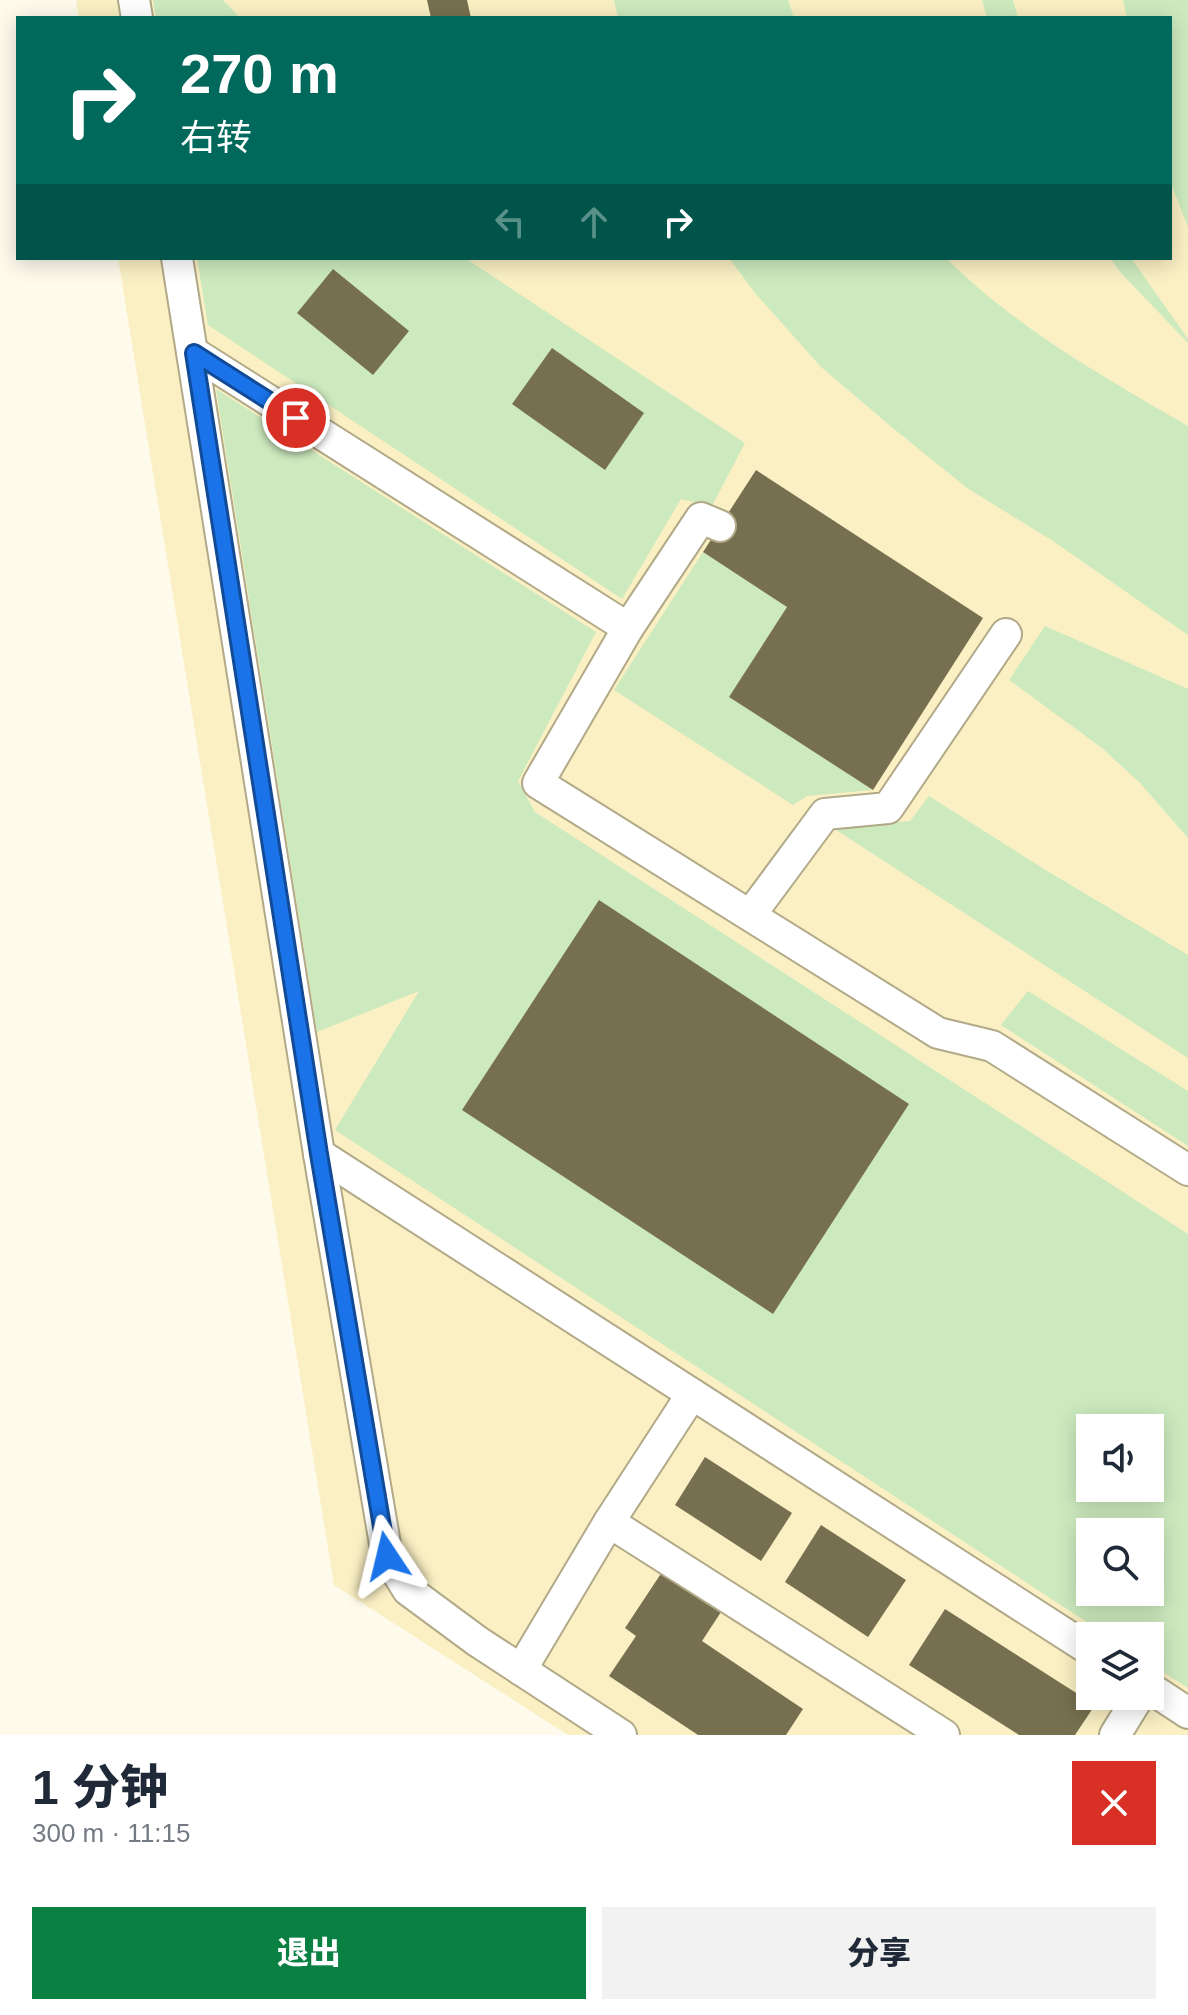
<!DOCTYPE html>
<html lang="zh">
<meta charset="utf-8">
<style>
body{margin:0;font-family:Arial,"Noto Sans SC",sans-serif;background:#f2f2f3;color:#1f2937;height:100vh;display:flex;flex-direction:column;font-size:30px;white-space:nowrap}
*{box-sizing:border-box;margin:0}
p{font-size:26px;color:#747a83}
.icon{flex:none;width:44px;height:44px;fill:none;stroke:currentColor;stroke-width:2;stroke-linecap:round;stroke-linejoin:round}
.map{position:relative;height:1735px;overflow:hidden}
.details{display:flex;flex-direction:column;background:#fff;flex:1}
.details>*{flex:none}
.guide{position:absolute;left:16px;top:16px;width:1156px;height:244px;border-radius:0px;box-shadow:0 4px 20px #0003;background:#00695c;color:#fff;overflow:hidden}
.controls{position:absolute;left:1076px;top:1414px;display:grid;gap:16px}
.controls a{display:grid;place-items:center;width:88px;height:88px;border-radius:0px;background:#fff;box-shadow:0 4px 20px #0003;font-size:40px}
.pin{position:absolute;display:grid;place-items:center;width:68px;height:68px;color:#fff;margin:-34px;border:4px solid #fff;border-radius:50%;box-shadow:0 2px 8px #0007}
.me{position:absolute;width:88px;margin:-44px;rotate:350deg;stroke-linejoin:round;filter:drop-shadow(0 0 6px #0008)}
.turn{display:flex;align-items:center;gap:28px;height:168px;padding:0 32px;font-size:36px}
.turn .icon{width:104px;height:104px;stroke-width:2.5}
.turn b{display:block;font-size:56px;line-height:68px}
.lanes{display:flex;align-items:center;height:76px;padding:0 32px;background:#0003;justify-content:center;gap:40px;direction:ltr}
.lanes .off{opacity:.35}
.round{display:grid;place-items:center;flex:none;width:84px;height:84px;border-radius:0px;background:#f2f2f3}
.headline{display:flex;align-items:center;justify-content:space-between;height:136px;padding:0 32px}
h1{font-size:48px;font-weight:800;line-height:60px}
.cta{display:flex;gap:16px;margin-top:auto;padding:16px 32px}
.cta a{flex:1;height:92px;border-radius:0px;background:#0b8043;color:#fff;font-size:32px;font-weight:800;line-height:92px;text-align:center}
.cta a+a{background:#f2f2f3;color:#1f2937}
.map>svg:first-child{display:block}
.built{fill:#faf0c4;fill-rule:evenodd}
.green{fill:#cdeabe;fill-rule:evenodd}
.building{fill:#777050}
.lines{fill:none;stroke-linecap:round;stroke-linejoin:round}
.minor-casing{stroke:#b1a987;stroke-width:34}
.minor{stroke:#fff;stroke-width:30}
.route-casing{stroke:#114b97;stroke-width:20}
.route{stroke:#1a73e8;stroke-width:14}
</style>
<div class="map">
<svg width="1188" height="1735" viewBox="0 0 1188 1735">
<rect width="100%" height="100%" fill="#fefbed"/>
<path class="built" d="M76,0h1112v1735h-620l-234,-150 -216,-1327h1052v-240h-1091zM1090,1428h60v60h-60zM1090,1532h60v60h-60zM1090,1636h60v60h-60z"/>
<g class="green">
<polygon points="153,0 223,0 240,18 156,18"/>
<polygon points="614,0 788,0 794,18 618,18"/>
<polygon points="982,0 1013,0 1018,18 987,18"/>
<polygon points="1123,0 1188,0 1188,227 1170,181 1170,18 1127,18"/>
<polygon points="197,258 465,258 745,443 712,506 681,499 622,599 208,325"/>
<path d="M729,258h217c70,70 158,119 242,168v209l-135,-94 -86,-53 -73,-59 -73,-62 -66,-74z"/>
<polygon points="1110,258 1131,258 1188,339 1188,343 1121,273"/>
<path d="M216,389l380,243 -78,149 17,31 653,422v454l-38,-24v-28h-42l-773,-506 84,-139 -102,41zM1090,1428h60v60h-60zM1090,1532h60v60h-60z"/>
<polygon points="703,552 787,607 730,697 873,790 807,796 793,805 614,690"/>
<polygon points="1045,626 1188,689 1188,838 1140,783 1102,748 1009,680"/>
<polygon points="929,796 1044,869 1188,955 1188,1058 833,828 910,821"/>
<polygon points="1028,991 1188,1091 1188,1146 1001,1025"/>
</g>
<g class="building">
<polygon points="427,0 467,0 471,18 431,18"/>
<polygon points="333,269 409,331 373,375 297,313"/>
<polygon points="552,348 644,413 605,470 512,404"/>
<polygon points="756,470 983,618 873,790 729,697 787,607 703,552"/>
<polygon points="599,900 909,1104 773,1314 462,1110"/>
<polygon points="705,1457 792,1513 761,1561 675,1505"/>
<polygon points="821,1525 906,1580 868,1637 785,1582"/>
<polygon points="664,1569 723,1609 702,1641 803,1709 786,1735 698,1735 609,1676 636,1636 625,1628"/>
<polygon points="945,1609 1095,1705 1075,1735 1019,1735 909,1665"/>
</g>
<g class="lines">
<defs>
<g id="minor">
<polyline points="134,0 137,18"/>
<polyline points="177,258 319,1154 387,1556 408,1590 477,1641 621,1735"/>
<polyline points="194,353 628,628 538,783 938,1033 992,1046 1188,1170"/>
<polyline points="628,628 701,518 720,526"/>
<polyline points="751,914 825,814 888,808 1006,634"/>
<polyline points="319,1154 1090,1650"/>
<polyline points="609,1522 944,1735"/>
<polyline points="521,1670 609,1522 692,1394"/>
<polyline points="1150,1688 1188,1713"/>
<polyline points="1115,1735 1139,1696"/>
</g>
</defs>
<use href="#minor" class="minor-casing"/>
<use href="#minor" class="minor"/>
</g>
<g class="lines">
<defs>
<polyline id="route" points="296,418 194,353 319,1154 387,1556"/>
</defs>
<use href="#route" class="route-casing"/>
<use href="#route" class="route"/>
</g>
</svg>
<div class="controls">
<a><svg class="icon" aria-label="sound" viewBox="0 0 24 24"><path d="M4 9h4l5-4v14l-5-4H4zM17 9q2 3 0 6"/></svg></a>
<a><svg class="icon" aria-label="search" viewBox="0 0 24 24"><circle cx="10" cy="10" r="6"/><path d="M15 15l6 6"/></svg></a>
<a><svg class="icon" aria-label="layers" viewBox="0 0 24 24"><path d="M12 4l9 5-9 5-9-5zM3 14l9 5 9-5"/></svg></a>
</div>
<div class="pin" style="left:296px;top:418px;background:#d93025"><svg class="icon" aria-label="arrive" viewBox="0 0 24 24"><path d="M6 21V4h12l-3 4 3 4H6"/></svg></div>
<svg class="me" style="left:387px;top:1556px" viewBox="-20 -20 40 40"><path d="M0-17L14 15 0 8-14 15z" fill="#1a73e8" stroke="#fff" stroke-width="4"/></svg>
<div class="guide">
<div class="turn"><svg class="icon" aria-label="right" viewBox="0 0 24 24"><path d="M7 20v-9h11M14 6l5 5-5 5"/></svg><div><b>270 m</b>右转</div></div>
<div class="lanes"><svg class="icon off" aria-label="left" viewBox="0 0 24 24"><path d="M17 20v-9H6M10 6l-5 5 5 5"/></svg><svg class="icon off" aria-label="ahead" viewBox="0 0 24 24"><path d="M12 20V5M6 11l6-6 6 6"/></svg><svg class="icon" aria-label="right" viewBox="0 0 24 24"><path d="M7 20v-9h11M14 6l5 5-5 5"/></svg></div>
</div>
</div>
<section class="details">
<div class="headline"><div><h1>1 分钟</h1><p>300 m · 11:15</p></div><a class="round" style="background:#d93025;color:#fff"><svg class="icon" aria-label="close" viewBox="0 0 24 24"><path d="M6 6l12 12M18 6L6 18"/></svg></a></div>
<div class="cta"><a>退出</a><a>分享</a></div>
</section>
